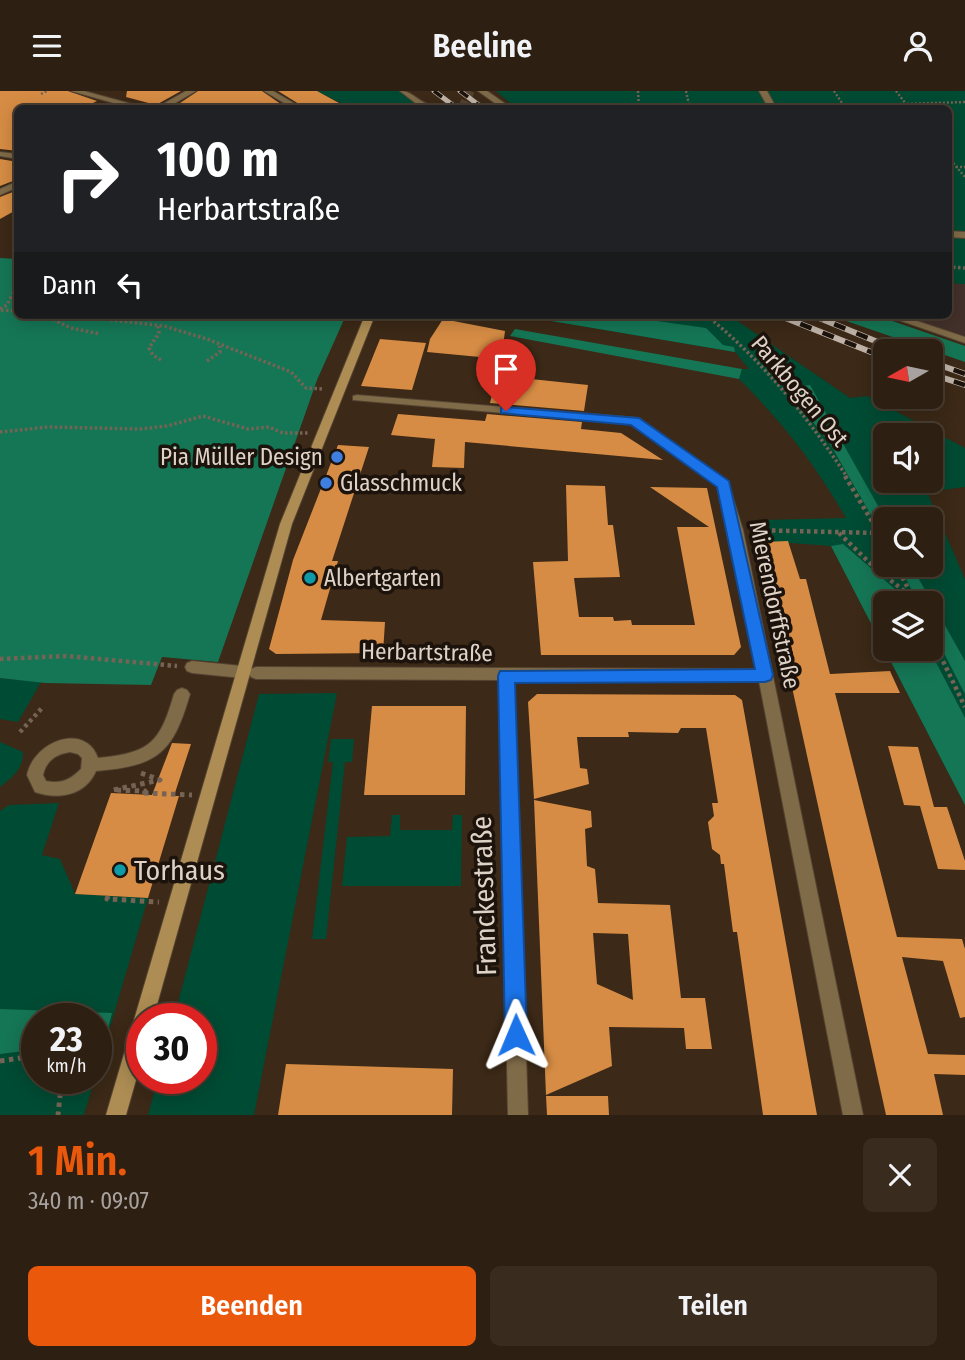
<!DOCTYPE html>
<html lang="de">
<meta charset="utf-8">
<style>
body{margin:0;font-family:"Fira Sans Condensed",sans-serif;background:#392c1f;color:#f1f3f6;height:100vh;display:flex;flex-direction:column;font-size:26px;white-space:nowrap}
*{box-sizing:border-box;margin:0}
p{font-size:23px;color:#a7a29f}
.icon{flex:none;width:38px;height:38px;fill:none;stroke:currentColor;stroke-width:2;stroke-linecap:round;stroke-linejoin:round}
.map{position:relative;height:1024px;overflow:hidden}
.side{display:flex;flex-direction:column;background:#2d1f11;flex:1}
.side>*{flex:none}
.hud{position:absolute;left:14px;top:14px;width:938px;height:214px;border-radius:10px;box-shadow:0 4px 18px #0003,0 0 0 2px #483d31;background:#202124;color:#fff;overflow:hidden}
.needle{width:46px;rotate:261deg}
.tools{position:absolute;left:873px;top:248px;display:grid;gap:14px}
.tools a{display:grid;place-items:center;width:70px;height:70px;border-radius:10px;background:#2d1f11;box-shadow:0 4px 18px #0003,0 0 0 2px #483d31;font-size:35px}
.speed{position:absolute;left:21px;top:912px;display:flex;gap:14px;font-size:35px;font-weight:700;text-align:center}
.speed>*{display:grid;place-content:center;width:91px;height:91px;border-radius:50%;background:#2d1f11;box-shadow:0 4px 18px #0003,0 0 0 2px #483d31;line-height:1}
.speed small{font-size:18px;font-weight:400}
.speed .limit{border:10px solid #d22;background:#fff;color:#111}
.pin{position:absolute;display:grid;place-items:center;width:60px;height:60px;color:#fff;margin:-72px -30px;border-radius:50% 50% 50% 0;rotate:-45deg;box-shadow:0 0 7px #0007}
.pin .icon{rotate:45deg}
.me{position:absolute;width:77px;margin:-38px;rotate:359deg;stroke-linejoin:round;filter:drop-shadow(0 0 5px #0008)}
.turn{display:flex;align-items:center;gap:24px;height:147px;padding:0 28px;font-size:32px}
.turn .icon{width:91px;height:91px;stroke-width:2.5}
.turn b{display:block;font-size:49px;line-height:60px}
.then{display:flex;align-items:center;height:66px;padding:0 28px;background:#0003;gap:14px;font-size:26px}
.round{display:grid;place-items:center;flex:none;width:74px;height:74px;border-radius:10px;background:#392c1f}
.head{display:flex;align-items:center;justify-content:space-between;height:119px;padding:0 28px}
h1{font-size:42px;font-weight:600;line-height:52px;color:#ea580c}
.primary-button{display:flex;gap:14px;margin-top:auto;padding:14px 28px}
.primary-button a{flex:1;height:80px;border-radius:10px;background:#ea580c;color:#fff;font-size:28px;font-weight:600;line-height:80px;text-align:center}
.primary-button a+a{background:#392c1f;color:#f1f3f6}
header{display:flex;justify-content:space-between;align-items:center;height:91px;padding:0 28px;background:#2d1f11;font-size:32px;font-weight:600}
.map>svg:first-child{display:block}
.commercial{fill:#43302a}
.green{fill:#004b33;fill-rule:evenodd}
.forest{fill:#157655}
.building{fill:#d68c44;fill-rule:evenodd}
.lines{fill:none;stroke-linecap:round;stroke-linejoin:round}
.secondary-tunnel{stroke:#544231;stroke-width:9;stroke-dasharray:9 4.5;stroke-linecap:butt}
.lane-casing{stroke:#564433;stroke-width:2}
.street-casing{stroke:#564433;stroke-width:2}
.secondary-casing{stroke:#564433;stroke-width:2}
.path-far3{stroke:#756455;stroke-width:2.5;stroke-dasharray:2 2;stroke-linecap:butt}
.path-far2{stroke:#756455;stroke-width:3.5;stroke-dasharray:2.5 2.5;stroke-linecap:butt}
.path-far1{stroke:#756455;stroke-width:4.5;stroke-dasharray:3.5 3.5;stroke-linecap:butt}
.path{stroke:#756455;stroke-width:5;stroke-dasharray:4.5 4.5;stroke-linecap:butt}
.lane{fill:#7f6b48;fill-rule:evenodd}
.street{fill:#7f6b48;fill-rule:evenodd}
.secondary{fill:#ad8d53;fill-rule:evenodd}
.rail-far1-casing{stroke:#c1b3a7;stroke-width:5}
.rail-casing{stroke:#c1b3a7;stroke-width:6}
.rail-far1{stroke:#1c130c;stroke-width:3.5;stroke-dasharray:10;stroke-linecap:butt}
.rail{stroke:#1c130c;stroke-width:4.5;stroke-dasharray:12;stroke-linecap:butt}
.route{fill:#1a73e8;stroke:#114b97;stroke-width:2}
.shop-dot{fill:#3f7fe0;stroke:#1c130c;stroke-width:2.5}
.culture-dot{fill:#0f9aa8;stroke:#1c130c;stroke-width:2.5}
.labels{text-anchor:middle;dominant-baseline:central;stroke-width:7;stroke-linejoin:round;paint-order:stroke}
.street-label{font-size:23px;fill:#dfd2c7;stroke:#1c130c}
.poi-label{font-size:23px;fill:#dfd2c7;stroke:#1c130c;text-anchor:start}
.near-poi-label{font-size:28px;fill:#dfd2c7;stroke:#1c130c;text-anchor:start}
.near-street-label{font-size:28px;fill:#dfd2c7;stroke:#1c130c}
</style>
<header><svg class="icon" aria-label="menu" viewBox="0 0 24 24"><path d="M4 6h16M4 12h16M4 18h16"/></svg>Beeline<svg class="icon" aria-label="person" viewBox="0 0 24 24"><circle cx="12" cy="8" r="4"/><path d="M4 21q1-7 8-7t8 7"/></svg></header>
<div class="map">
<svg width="965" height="1024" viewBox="0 0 965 1024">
<rect width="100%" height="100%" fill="#3c2917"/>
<polygon class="commercial" points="949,192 965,193 965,245 899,224 948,224"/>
<g class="green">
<polygon points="317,0 401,0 423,17 350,17"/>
<polygon points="496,0 965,0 965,193 949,192 948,18 517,18"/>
<path d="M516,224h213l121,83 17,-2 98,52v39l-38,5 38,87v226l-134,-259 -67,-5 -7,-21 89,-2c-31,-54 -63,-95 -107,-139l3,-10h7l-14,-17zM886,345h45v45h-45zM886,429h45v45h-45zM886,513h45v45h-45z"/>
<polygon points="0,587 41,591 18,631 0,628"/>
<polygon points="337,602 254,1024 148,1024 158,987 201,987 201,928 174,927 259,603"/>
<polygon points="331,648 354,648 352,671 345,671 326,848 312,848 333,671 328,671"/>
<path d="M0,651l23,10c0,17 -10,25 -23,35z"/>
<polygon points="59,712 42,764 60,768 75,803 148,807 96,984 96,928 37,928 37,987 95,987 84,1024 0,1024 0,720 9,714"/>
<polygon points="392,724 400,724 400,739 452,739 453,724 462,724 461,795 342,795 347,746 390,745"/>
</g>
<g class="forest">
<polygon points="0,167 17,168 18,224 346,224 317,289 218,571 162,566 151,594 45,592 0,587"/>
<polygon points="516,224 633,224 657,230 706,237 723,254 734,256 735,261"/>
<polygon points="829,224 875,224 965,255 965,271"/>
<polygon points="515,238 742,278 739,288 510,245"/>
<polygon points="810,294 886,429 885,448 830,353 786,296"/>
<polygon points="843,453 896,499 903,513 886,513 886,558 929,558 965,627 965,714 831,455"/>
<polygon points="899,474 911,474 965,570 965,603 931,537 931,513 919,513"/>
<polygon points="0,918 112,922 96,984 96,928 37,928 37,963 24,960 0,963"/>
</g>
<g class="building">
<polygon points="0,0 68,0 97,10 81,18 18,18 18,60 0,58"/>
<polygon points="127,0 181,0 156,14 126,6"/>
<polygon points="198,0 262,0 288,18 171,18"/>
<polygon points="278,0 317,0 350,18 307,18"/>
<polygon points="0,68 18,71 18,88 0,95"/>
<polygon points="18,99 18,118 0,128 0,106"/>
<polygon points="443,228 505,240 502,263 535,270 531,288 588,294 584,320 490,312 501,268 427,261 430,248"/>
<polygon points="380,248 426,252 412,299 361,295"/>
<polygon points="398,323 485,330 487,323 582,331 581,338 621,342 663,369 465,351 464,377 432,376 435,348 391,344"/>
<polygon points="338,354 369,356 332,470 338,470 321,529 385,531 383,562 276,563 269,558 293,469"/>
<polygon points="566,394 605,395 608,434 613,434 620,486 574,487 579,526 613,526 614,530 631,529 632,534 695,534 677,436 709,436 650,396 707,397 741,556 734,564 541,564 533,471 568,470"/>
<polygon points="788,450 800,488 806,488 830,583 890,580 900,602 835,602 897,846 962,848 965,858 965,926 960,927 943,870 902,866 928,963 965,964 965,984 934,983 943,1024 886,1024 768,487 771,487 761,451"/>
<polygon points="537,603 735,604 742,609 817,1024 763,1024 737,841 733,841 724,773 721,773 720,764 712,758 708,731 714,725 712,712 718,712 706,637 681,637 678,642 628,641 629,646 577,646 580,677 587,678 589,693 534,708 528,611"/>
<polygon points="372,615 466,615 465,704 364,704"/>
<polygon points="172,652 191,653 174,705 179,705 148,807 75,803 111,702 152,704"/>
<polygon points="888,655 918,656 934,716 947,716 965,770 965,779 938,778 920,715 904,714"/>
<path d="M534,709l57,11 1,16 -7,2 2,37 8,3 3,34 72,2 11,93h24l7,51h-26l-2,-21 -75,-1 3,39 -66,29zM593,842l35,1 5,66 -36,-16z"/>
<polygon points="286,973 453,978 452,1024 278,1024"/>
<polygon points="546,1005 608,1005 609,1024 547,1024"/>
</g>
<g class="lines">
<polyline class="secondary-tunnel" points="462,18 470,0"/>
<defs>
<g id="lane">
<path d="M400,0c13,0 19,12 31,14 8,1 15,0 22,3l-30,1z"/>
<polygon points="759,0 767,0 777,18 769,18"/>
<polygon points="948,140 965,141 965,147 948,146"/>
<polygon points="192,570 242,575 247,577 249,581 247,585 242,587 192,582 187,580 185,576 187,572"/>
</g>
<g id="street">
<polygon points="71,0 84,0 150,18 135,18"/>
<polygon points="186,0 196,0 165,18 154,18"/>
<polygon points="264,0 273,0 304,18 294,18"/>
<polygon points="478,0 487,0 513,18 503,18"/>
<polygon points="0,61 18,63 18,68 0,65"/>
<polygon points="18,90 18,96 0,104 0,98"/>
<polygon points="884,224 899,224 965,246 965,252"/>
<polygon points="357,304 639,327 728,391 743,439 863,1024 843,1024 759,590 514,589 528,1024 508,1024 499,589 256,588 251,586 249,582 251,578 256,576 756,578 729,439 718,396 632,333 353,309 353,305"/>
<path d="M182,597l5,2 3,4c-17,59 -32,72 -94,77 -11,25 -38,29 -61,21l-8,-17c7,-34 58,-53 71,-17 52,-5 62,-15 76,-64l3,-4zM70,661l8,2 4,4 -1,11c-11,11 -20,15 -35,12l-3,-6c3,-14 13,-21 27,-23z"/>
</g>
<polygon id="secondary" points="365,224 375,224 292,433 153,928 142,928 142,968 126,1024 106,1024 280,433"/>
</defs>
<use href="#lane" class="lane-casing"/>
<use href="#street" class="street-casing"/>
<use href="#secondary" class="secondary-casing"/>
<g class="path-far3">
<polyline points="638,0 639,18"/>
<polyline points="686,0 690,18"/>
<polyline points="834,0 844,15"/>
<polyline points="896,0 910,18"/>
<polyline points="41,3 47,0"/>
<polyline points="783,17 965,11"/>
<polyline points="948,66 965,86"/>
<polyline points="948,76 965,76"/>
</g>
<g class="path-far2">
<polyline points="948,176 965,177"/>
<polyline points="0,218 7,214 18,192"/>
<polyline points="1,219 18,220"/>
<polyline points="44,224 71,237 100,243"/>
<polyline points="96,224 103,228 164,235 207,248 291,281 306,297 324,298"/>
<path d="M706,224c57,46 101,101 141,162"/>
<polyline points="158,235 159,242 149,257 153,264 161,269"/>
<polyline points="207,270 220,261 220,255"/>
<polyline points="0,341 48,336 140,338 167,335 203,325 248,338 269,336 283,342 309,342"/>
</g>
<g class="path-far1">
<polyline points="845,385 886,454"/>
<polyline points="751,439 878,442"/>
<polyline points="839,442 875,477 913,507"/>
<polyline points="896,474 916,513"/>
<polyline points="931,545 965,616"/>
<polyline points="0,568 66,565 177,575"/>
<polyline points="20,641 42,617"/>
</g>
<g class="path">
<polyline points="141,682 160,689 113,699 145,700 144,704"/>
<polyline points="144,702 192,704"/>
<polyline points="108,805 107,808 159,811"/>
<polyline points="0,970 20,967 37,973"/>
<polyline points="54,987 61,996 58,1024"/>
</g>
<use href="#lane" class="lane"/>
<use href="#street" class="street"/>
<use href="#secondary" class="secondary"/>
<defs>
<g id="rail-far1">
<polyline points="434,0 458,18"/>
<polyline points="460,0 484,18"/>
</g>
<g id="rail">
<polyline points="778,224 886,267"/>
<polyline points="812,224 902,261"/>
<polyline points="931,271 965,283"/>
<polyline points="931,283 965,294"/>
</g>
</defs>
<use href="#rail-far1" class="rail-far1-casing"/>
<use href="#rail" class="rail-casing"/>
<use href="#rail-far1" class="rail-far1"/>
<use href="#rail" class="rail"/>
</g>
<polygon class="route" points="506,316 639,327 729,390 773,584 771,589 765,591 515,592 527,944 524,951 516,955 508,951 505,944 498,585 500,580 755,578 717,396 631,334 501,322 501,317"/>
<g class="shop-dot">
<circle cx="337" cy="366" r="7"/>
<circle cx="326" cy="392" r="7"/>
</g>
<g class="culture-dot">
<circle cx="310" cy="487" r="7"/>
<circle cx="120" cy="779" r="7"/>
</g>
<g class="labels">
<g class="street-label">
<text transform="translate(800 300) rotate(50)">Parkbogen Ost</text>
<text transform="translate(775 514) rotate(78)">Mierendorffstraße</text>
<text transform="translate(427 561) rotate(1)">Herbartstraße</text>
</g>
<g class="poi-label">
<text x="323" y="366" text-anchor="end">Pia Müller Design</text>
<text x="340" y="392">Glasschmuck</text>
<text x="324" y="487">Albertgarten</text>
</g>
<g class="near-poi-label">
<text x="134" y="779">Torhaus</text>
</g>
<g class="near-street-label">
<text transform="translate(484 805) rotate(-92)">Franckestraße</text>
</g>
</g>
</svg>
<div class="tools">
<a><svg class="needle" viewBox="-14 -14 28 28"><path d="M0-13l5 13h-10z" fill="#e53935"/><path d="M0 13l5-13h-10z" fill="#a7a29f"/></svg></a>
<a><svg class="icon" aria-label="sound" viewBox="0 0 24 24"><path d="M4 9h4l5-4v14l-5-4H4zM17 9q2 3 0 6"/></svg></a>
<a><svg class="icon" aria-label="search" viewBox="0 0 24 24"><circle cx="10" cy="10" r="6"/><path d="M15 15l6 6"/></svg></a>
<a><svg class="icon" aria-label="layers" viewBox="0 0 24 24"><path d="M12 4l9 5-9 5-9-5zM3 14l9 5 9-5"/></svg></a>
</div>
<div class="speed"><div>23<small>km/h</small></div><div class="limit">30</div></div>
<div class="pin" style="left:506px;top:320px;background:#d93025"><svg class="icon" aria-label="arrive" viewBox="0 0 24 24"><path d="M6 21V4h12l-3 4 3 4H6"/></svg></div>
<svg class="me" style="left:516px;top:944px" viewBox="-20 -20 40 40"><path d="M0-17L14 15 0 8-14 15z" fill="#1a73e8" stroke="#fff" stroke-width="4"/></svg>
<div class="hud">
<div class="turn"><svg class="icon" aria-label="right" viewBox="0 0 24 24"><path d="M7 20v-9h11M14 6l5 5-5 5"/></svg><div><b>100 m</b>Herbartstraße</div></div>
<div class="then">Dann<svg class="icon" aria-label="left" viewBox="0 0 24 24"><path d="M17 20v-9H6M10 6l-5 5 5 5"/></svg></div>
</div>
</div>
<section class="side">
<div class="head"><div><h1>1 Min.</h1><p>340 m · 09:07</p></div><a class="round"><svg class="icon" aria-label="close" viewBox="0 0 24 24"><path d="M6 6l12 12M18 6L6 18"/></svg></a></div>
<div class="primary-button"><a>Beenden</a><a>Teilen</a></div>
</section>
